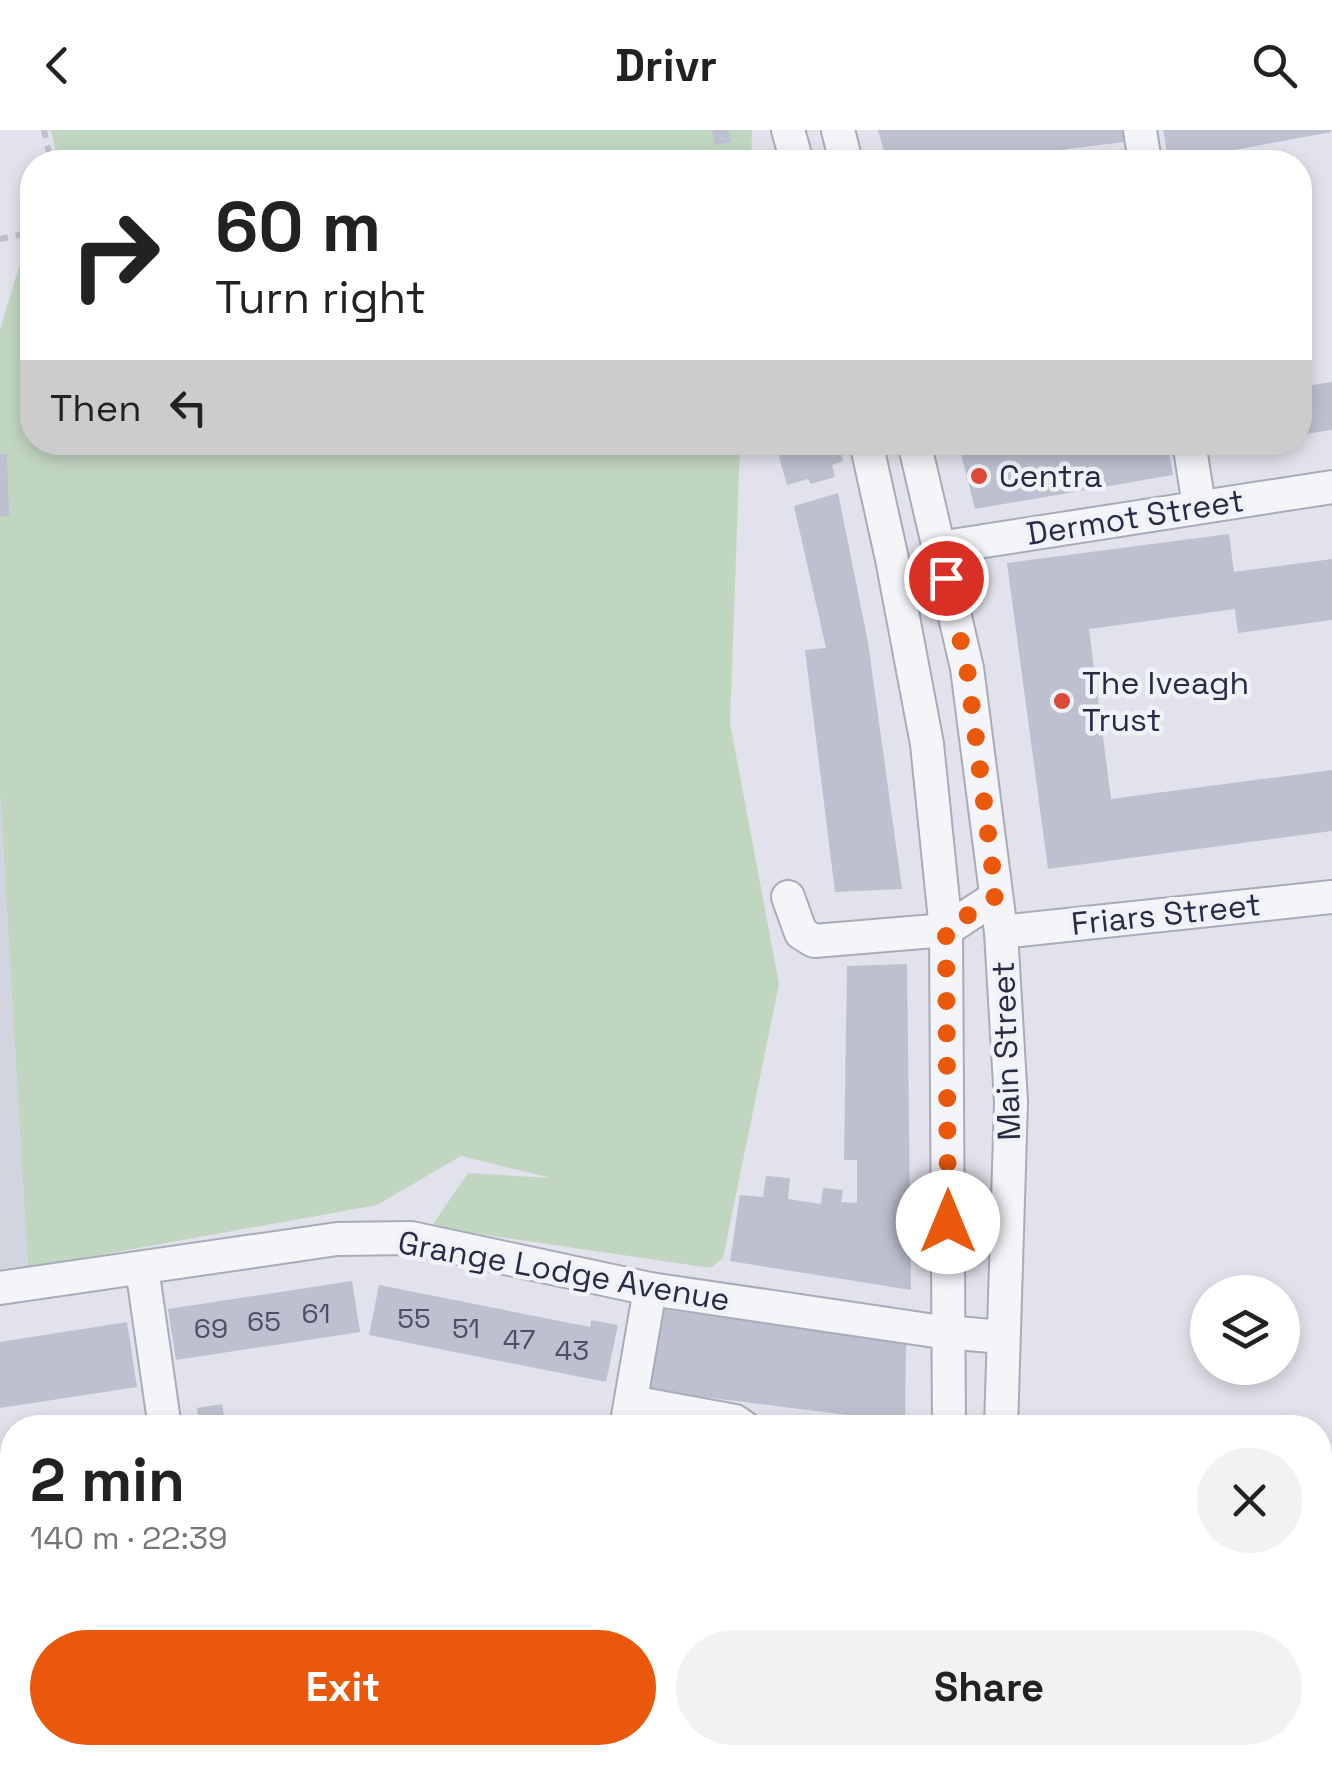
<!DOCTYPE html>
<meta charset="utf-8">
<style>
body{margin:0;font-family:"Space Grotesk",sans-serif;background:#f2f2f2;color:#222;height:100vh;display:flex;flex-direction:column;font-size:38px;white-space:nowrap}
*{box-sizing:border-box;margin:0}
p{font-size:32px;color:#767676}
.icon{flex:none;width:55px;height:55px;fill:none;stroke:currentColor;stroke-width:2;stroke-linecap:round;stroke-linejoin:round}
.map{position:relative;flex:1;overflow:hidden}
.drawer{position:absolute;left:0px;top:1285px;width:1332px;height:350px;display:flex;flex-direction:column;background:#fff;border-radius:40px 40px 0 0;box-shadow:0 5px 15px #0003}
.drawer>*{flex:none}
.hud{position:absolute;left:20px;top:20px;width:1292px;height:305px;border-radius:40px;box-shadow:0 5px 15px #0003;background:#fff;color:#222;overflow:hidden}
.tools{position:absolute;left:1190px;top:1145px;display:grid;gap:20px}
.tools a{display:grid;place-items:center;width:110px;height:110px;border-radius:50%;background:#fff;box-shadow:0 5px 15px #0003;font-size:50px}
.pin{position:absolute;display:grid;place-items:center;width:85px;height:85px;color:#fff;margin:-42px;border:5px solid #fff;border-radius:50%;box-shadow:0 2px 10px #0007}
.me{position:absolute;width:110px;margin:-55px;rotate:0deg;stroke-linejoin:round;filter:drop-shadow(0 0 8px #0008)}
.turn{display:flex;align-items:center;gap:35px;height:210px;padding:0 30px;font-size:45px}
.turn .icon{width:130px;height:130px;stroke-width:2.5}
.turn b{display:block;font-size:70px;line-height:85px}
.then{display:flex;align-items:center;height:95px;padding:0 30px;background:#0003;gap:20px;font-size:38px}
.round{display:grid;place-items:center;flex:none;width:105px;height:105px;border-radius:52px;background:#f2f2f2}
.head{display:flex;align-items:center;justify-content:space-between;height:170px;padding:0 30px}
h1{font-size:60px;font-weight:600;line-height:75px}
.cta{display:flex;gap:20px;margin-top:auto;padding:20px 30px}
.cta a{flex:1;height:115px;border-radius:60px;background:#ea580c;color:#fff;font-size:40px;font-weight:600;line-height:115px;text-align:center}
.cta a+a{background:#f2f2f2;color:#222}
header{display:flex;justify-content:space-between;align-items:center;height:130px;padding:0 30px;background:#fff;font-size:45px;font-weight:600}
.map>svg:first-child{display:block}
.built{fill:#d2d4e0}
.green{fill:#c1d6c1}
.building{fill:#bdc0cf}
.lines{fill:none;stroke-linecap:round;stroke-linejoin:round}
.minor-casing{stroke:#a9abb9;stroke-width:36}
.path{stroke:#bfc0ca;stroke-width:6;stroke-dasharray:8 8;stroke-linecap:butt}
.minor{stroke:#f4f5f9;stroke-width:32}
.route{stroke:#ea580c;stroke-width:18;stroke-dasharray:0 32.4}
.poi-dot{fill:#dd4a3a;stroke:#f1f2f8;stroke-width:4}
.labels{text-anchor:middle;dominant-baseline:central;stroke-width:9;stroke-linejoin:round;paint-order:stroke}
.number-label{font-size:28px;fill:#4c5068}
.poi-label{font-size:32px;fill:#272b45;stroke:#f1f2f8;text-anchor:start}
.street-label{font-size:32px;fill:#272b45;stroke:#f1f2f8}
</style>
<header><svg class="icon" aria-label="back" viewBox="0 0 24 24"><path d="M15 5l-7 7 7 7"/></svg>Drivr<svg class="icon" aria-label="search" viewBox="0 0 24 24"><circle cx="10" cy="10" r="6"/><path d="M15 15l6 6"/></svg></header>
<div class="map">
<svg width="1332" height="1635" viewBox="0 0 1332 1635">
<rect width="100%" height="100%" fill="#e1e2eb"/>
<polygon class="built" points="0,664 28,1138 0,1141"/>
<g class="green">
<polygon points="51,0 752,0 751,32 58,32"/>
<polygon points="32,135 32,312 740,313 730,593 779,854 723,1128 711,1138 431,1097 468,1043 551,1048 461,1026 377,1075 28,1138 0,663 0,199 19,137"/>
</g>
<g class="building">
<polygon points="712,0 728,0 731,12 715,15"/>
<polygon points="878,0 1123,0 1124,12 965,32 887,32"/>
<polygon points="1163,0 1331,0 1331,2 1169,32"/>
<polygon points="1332,252 1332,300 1300,305 1300,257"/>
<polygon points="775,312 838,312 843,331 832,335 835,347 811,354 808,349 787,355"/>
<polygon points="958,312 1167,312 1173,345 975,379"/>
<polygon points="0,324 7,324 9,386 0,387"/>
<polygon points="838,363 868,512 902,759 835,762 805,520 826,518 794,376"/>
<polygon points="1229,404 1234,442 1332,429 1332,490 1238,503 1235,479 1089,499 1111,669 1332,640 1332,701 1048,739 1007,433"/>
<polygon points="907,834 911,1160 730,1131 740,1065 763,1067 766,1046 790,1048 788,1069 821,1074 823,1058 843,1060 841,1072 857,1073 857,1030 844,1030 847,836"/>
<polygon points="352,1151 360,1202 176,1230 168,1179"/>
<polygon points="379,1155 590,1197 591,1190 618,1195 606,1252 369,1205"/>
<polygon points="660,1179 906,1213 905,1298 855,1298 856,1286 646,1260"/>
<polygon points="127,1192 137,1257 0,1278 0,1212"/>
<polygon points="222,1274 226,1298 200,1298 197,1278"/>
<polygon points="12,1483 12,1536 7,1537 0,1485"/>
<polygon points="12,1589 12,1622 54,1622 56,1635 4,1635 0,1591"/>
<polygon points="156,1622 190,1622 190,1625 157,1630"/>
<polygon points="237,1622 271,1622 273,1635 239,1635"/>
<polygon points="430,1622 432,1635 409,1635 407,1624"/>
<polygon points="625,1622 877,1622 877,1624 819,1635 626,1635"/>
</g>
<g class="lines">
<defs>
<g id="minor">
<polyline points="788,0 797,32"/>
<polyline points="838,0 846,32"/>
<polyline points="1140,0 1145,32"/>
<polyline points="866,312 892,429 927,614 946,800 949,1298"/>
<polyline points="914,312 967,538 1001,802 1011,972 1001,1298"/>
<polyline points="1189,312 1199,376"/>
<polyline points="939,418 1332,357"/>
<polyline points="788,767 801,803 814,811 946,800 996,767"/>
<polyline points="1001,802 1332,767"/>
<polyline points="142,1138 165,1298"/>
<polyline points="0,1158 337,1109 411,1108 650,1159 935,1201 1002,1207"/>
<polyline points="631,1272 735,1291 745,1298"/>
<polyline points="626,1298 650,1159"/>
<polyline points="213,1622 215,1635"/>
<polyline points="598,1622 600,1635"/>
<polyline points="968,1635 976,1622"/>
</g>
</defs>
<use href="#minor" class="minor-casing"/>
<g class="path">
<polyline points="44,0 51,32"/>
<polyline points="0,109 32,102"/>
</g>
<use href="#minor" class="minor"/>
</g>
<g class="lines">
<polyline class="route" points="946,448 967,538 996,766 946,800 948,1092"/>
</g>
<g class="poi-dot">
<circle cx="979" cy="346" r="10"/>
<circle cx="1062" cy="571" r="10"/>
</g>
<g class="labels">
<g class="number-label">
<text x="316" y="1183">61</text>
<text x="414" y="1188">55</text>
<text x="264" y="1191">65</text>
<text x="211" y="1198">69</text>
<text x="466" y="1198">51</text>
<text x="519" y="1209">47</text>
<text x="572" y="1220">43</text>
</g>
<g class="poi-label">
<text x="999" y="346">Centra</text>
<text x="1082" y="553">The Iveagh<tspan x="1082" dy="37">Trust</tspan></text>
</g>
<g class="street-label">
<text transform="translate(1135 387) rotate(-9)">Dermot Street</text>
<text transform="translate(1166 784) rotate(-6)">Friars Street</text>
<text transform="translate(1006 921) rotate(-92)">Main Street</text>
<text transform="translate(564 1141) rotate(10)">Grange Lodge Avenue</text>
</g>
</g>
</svg>
<div class="tools">
<a><svg class="icon" aria-label="layers" viewBox="0 0 24 24"><path d="M12 4l9 5-9 5-9-5zM3 14l9 5 9-5"/></svg></a>
</div>
<div class="pin" style="left:946px;top:448px;background:#d93025"><svg class="icon" aria-label="arrive" viewBox="0 0 24 24"><path d="M6 21V4h12l-3 4 3 4H6"/></svg></div>
<svg class="me" style="left:948px;top:1092px" viewBox="-20 -20 40 40"><circle r="19" fill="#fff"/><path d="M0-13L10 11 0 6-10 11z" fill="#ea580c"/></svg>
<div class="hud">
<div class="turn"><svg class="icon" aria-label="right" viewBox="0 0 24 24"><path d="M7 20v-9h11M14 6l5 5-5 5"/></svg><div><b>60 m</b>Turn right</div></div>
<div class="then">Then<svg class="icon" aria-label="left" viewBox="0 0 24 24"><path d="M17 20v-9H6M10 6l-5 5 5 5"/></svg></div>
</div>
<section class="drawer">
<div class="head"><div><h1>2 min</h1><p>140 m · 22:39</p></div><a class="round"><svg class="icon" aria-label="close" viewBox="0 0 24 24"><path d="M6 6l12 12M18 6L6 18"/></svg></a></div>
<div class="cta"><a>Exit</a><a>Share</a></div>
</section>
</div>
